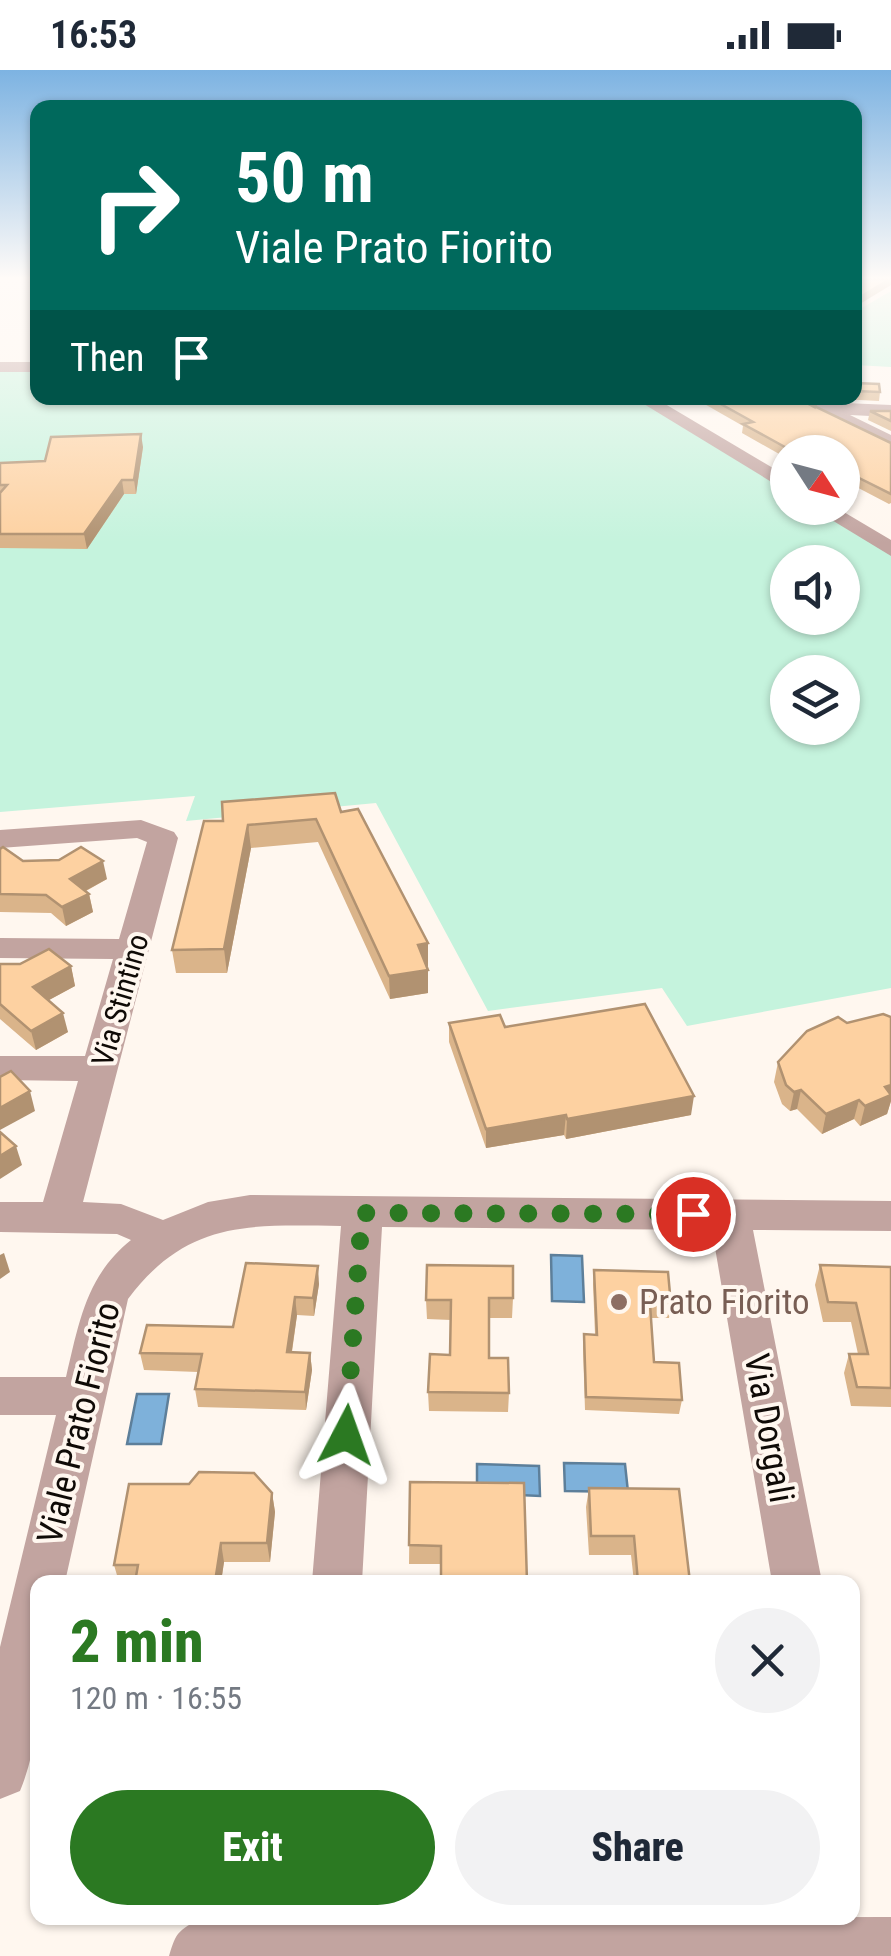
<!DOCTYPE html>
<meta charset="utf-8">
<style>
body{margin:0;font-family:"Roboto Condensed",sans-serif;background:#f2f2f3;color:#1f2937;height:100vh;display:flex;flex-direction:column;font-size:38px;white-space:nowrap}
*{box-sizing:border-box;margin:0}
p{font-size:32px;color:#747a83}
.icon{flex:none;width:55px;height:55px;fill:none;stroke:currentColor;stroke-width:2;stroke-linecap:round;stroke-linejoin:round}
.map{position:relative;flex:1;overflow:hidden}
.side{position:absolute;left:30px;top:1505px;width:830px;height:350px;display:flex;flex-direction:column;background:#fff;border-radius:20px;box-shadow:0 2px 8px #0004}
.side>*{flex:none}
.banner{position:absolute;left:30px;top:30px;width:832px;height:305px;border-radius:20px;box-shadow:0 2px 8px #0004;background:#00695c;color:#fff;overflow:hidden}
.needle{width:65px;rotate:126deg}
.fabs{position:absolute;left:770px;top:365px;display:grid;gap:20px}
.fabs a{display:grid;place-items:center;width:90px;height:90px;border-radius:50%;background:#fff;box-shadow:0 2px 8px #0004;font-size:50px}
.pin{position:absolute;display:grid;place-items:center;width:85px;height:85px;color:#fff;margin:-42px;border:5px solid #fff;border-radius:50%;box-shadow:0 2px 10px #0007}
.me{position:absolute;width:110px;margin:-55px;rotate:4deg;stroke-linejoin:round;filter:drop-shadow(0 0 8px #0008)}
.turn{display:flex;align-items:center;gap:35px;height:210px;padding:0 40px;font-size:45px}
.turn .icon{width:130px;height:130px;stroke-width:2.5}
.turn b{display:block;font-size:70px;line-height:85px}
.then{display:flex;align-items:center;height:95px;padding:0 40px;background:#0003;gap:20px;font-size:38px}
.round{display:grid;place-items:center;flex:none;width:105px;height:105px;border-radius:52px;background:#f2f2f3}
.summary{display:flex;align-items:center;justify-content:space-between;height:170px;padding:0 40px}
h1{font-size:60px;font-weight:800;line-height:75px;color:#2b7922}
.cta{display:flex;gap:20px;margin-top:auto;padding:20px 40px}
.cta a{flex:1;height:115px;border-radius:60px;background:#2b7922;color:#fff;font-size:40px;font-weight:800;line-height:115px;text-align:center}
.cta a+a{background:#f2f2f3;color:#1f2937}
.status{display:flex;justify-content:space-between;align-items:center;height:70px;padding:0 50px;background:#fff;direction:ltr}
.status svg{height:28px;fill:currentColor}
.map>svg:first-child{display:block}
.green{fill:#c5f3dd;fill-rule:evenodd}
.water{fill:#7eb1da;stroke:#5d7f9a;stroke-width:2.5}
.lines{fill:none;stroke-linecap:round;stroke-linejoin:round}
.minor{fill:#c2a4a0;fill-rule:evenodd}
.wall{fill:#dab48a}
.shaded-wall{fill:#b19271}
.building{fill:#fdd1a1;stroke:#b19271;stroke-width:2.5}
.route{stroke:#2b7922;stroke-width:18;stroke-dasharray:0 32.4}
.education-dot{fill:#8d6e63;stroke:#fff7ef;stroke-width:4}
.labels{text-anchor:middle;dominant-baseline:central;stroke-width:8;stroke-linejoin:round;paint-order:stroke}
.street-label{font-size:30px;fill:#0f0a06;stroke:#fff7ef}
.near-education-label{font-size:35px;fill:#785e54;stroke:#fff7ef;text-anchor:start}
.near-street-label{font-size:35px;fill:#0f0a06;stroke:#fff7ef}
</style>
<div class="status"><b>16:53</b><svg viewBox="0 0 49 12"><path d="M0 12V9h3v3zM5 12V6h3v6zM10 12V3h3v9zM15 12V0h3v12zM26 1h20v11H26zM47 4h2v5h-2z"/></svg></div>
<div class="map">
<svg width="891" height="1886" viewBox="0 0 891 1886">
<rect width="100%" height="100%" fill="#fff7ef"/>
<g class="green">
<polygon points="891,221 891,297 855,295 855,242"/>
<path d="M37,299l1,29h605l144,88 1,22h35l68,41v439l-204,38 -25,-38 -174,23 -112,-208 -190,18 9,-25 -195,16v-442zM788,492h54v56h-54zM788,602h54v56h-54z"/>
</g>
<g class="water">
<polygon points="551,1185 582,1186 584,1232 552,1231"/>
<polygon points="137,1324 169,1324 161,1374 127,1374"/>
<polygon points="564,1393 625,1394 628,1422 565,1421"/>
<polygon points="477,1394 539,1396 540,1426 477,1423"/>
</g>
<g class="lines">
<g class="minor">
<rect x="0" y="292" width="38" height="10"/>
<polygon points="634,328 655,328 788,407 788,422"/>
<polygon points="822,332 891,335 891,347 850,345 891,365 891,379 816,342 816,334"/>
<polygon points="812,438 837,438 891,470 891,486"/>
<path d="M141,750l33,12 4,6 -95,364 38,2 42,16 45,-18 42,-7 641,6v30l-138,-1 69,352h-50l-60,-352 -330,-3 -20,355h-50l29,-356c-91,-1 -153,-7 -213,73l-63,283h-27c0,69 9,144 -18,209l-20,8v-152l56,-232h-56v-38h66c13,-54 20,-101 65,-137l-14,-6 -117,-2v-30h43l35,-121 -78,-1v-24h85l28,-97 -113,-1v-20l119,1 28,-97 -10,-4 -137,10v-18z"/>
<path d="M891,1847v39h-722c2,-7 5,-17 9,-22 20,-24 76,-22 100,-9l17,-7z"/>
</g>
</g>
<g class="wall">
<polygon points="855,313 880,322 879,331 821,328 815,331 816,337 891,373 891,433 889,434 845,411 842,412 842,382 788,382 788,389 742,363 743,356 694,328 797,328 811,335 810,328 855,328"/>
<polygon points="870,341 891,341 891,361 868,350"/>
<polygon points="143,377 136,424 124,424 87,479 0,478 0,393 45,391"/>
<polygon points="341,742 428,896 427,897 428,923 390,929 318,772 251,778 227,903 176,903 172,880 223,751"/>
<polygon points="0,779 23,791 107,809 86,821 89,824 93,842 66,856 51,843 0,842"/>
<polygon points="0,894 71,896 75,916 49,930 68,962 36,980 0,949"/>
<polygon points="891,947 891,1031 887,1044 860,1056 854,1049 822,1064 797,1039 790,1041 782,1034 774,1012 778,992 847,953"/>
<polygon points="449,953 505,957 691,1045 566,1069 564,1065 486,1078 449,972"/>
<polygon points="820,1195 891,1197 891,1337 851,1336 844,1303 849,1284 858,1284 851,1252 823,1252 815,1215"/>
<polygon points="594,1200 671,1235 669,1248 651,1248 654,1292 682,1330 679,1344 585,1340 583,1277 584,1264 595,1264 593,1214"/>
<polygon points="319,1214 314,1246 297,1245 292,1282 310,1283 312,1300 306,1340 198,1337 195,1319 198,1302 144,1300 140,1283 233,1257"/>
<polygon points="513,1228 512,1248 489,1248 489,1288 509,1323 508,1342 429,1341 428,1322 450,1285 451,1250 427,1249 426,1230"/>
<polygon points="410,1412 527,1512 441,1494 409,1494"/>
<polygon points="589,1418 690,1512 634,1512 631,1485 589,1485 586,1437"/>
<polygon points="272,1423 275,1442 270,1492 224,1492 221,1512 119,1512 114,1495"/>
</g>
<g class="shaded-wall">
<polygon points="891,209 891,215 855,237 855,230"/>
<polygon points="141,364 143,377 136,424 134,410"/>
<polygon points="122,410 124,424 87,479 84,464"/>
<polygon points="248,755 251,778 227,903 224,879"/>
<polygon points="103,791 107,809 74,827 70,809"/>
<polygon points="89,824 93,842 66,856 62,837"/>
<polygon points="428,873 428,896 418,898 418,875"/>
<polygon points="71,896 75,916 38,936 33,917"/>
<polygon points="428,900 428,923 390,929 389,906"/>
<polygon points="63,943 68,962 36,980 31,961"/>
<polygon points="891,1015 891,1031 887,1044 860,1056 865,1036 885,1017"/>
<polygon points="801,1020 797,1039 790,1041 794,1022"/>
<polygon points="30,1021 35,1041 0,1060 0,1038"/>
<polygon points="694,1026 691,1045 566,1069 567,1049"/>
<polygon points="859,1030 854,1049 822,1064 826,1044"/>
<polygon points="566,1045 564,1065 486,1078 486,1059"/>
<polygon points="16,1076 22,1095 0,1109 0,1086"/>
<polygon points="4,1183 10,1202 0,1209 0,1185"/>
<polygon points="318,1196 319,1214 314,1246 313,1228"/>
<polygon points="295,1227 297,1245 289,1300 287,1282"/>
<polygon points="310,1283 312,1300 306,1340 305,1322"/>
<polygon points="272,1423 275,1442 270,1492 267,1473"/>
<polygon points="221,1473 224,1492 221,1512 215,1512"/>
</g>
<g class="building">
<polygon points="855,209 890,209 855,230"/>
<polygon points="855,313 879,314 880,322 855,321"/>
<polygon points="710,328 797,328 814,337 812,328 815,328 816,337 891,373 891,424 847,402 842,403 842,382 794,382 743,354 753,352"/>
<polygon points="870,341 891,341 891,351"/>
<polygon points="141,364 134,410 122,410 84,464 0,464 0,423 7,415 0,415 0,393 45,391 51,367"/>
<polygon points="335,723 341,742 358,739 428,873 418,875 428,900 389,906 316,749 248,755 224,879 172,880 204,751 223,751 222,732"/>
<polygon points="3,777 23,791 59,790 81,777 103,791 70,809 89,824 62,837 46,825 0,824 0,779"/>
<polygon points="49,879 71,896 33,917 63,943 31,961 0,934 0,894 20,894"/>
<polygon points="645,934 694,1026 567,1049 566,1045 486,1059 449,953 500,945 505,957"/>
<polygon points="883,944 891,947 891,1015 885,1017 891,1025 865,1036 859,1030 826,1044 801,1020 794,1022 786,1015 778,992 807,961 838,947 847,953"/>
<polygon points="11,1001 30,1021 0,1038 0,1007"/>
<polygon points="0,1062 16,1076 0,1086"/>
<polygon points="246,1193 318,1196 313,1228 295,1227 287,1282 310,1283 305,1322 195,1319 202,1284 140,1283 147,1255 233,1257"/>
<polygon points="427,1195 513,1196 513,1228 489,1228 489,1288 508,1288 509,1323 428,1322 430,1284 450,1285 451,1230 426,1230"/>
<polygon points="820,1195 891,1197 891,1318 857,1317 849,1284 868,1284 856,1233 828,1232"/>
<polygon points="594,1200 668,1202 671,1235 650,1234 654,1292 679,1293 682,1330 586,1327 584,1264 597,1265"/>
<polygon points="199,1402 254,1403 272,1423 267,1473 221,1473 215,1512 135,1512 138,1495 114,1495 129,1414 189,1414"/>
<polygon points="410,1412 524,1413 527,1512 441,1512 441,1476 409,1475"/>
<polygon points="589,1418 679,1419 690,1512 638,1512 634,1466 591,1466"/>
</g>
<linearGradient id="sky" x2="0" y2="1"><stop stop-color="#7db3e2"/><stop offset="0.44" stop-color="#fffbf8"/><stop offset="1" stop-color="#fffbf8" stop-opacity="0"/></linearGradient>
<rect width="891" height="473" fill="url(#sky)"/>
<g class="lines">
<polyline class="route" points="346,1365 362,1143 693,1144"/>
</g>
<circle class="education-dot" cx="619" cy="1232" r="10"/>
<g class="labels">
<g class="street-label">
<text transform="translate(120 930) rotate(-74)">Via Stintino</text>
</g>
<g class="near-education-label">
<text x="639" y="1232">Prato Fiorito</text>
</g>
<g class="near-street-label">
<text transform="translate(79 1353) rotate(-76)">Viale Prato Fiorito</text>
<text transform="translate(769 1358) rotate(80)">Via Dorgali</text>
</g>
</g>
</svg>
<div class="fabs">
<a><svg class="needle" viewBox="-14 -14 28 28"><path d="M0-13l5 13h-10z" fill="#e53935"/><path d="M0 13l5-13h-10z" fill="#747a83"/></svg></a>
<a><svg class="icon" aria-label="sound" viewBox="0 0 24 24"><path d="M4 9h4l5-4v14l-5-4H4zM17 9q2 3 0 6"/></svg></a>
<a><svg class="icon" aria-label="layers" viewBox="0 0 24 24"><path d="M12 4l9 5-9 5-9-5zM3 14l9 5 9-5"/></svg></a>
</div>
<div class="pin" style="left:693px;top:1144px;background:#d93025"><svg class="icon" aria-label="arrive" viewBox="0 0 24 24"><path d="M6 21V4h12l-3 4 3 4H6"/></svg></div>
<svg class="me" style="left:346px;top:1365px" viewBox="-20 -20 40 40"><path d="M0-17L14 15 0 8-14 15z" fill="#2b7922" stroke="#fff" stroke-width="4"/></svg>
<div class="banner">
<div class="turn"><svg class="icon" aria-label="right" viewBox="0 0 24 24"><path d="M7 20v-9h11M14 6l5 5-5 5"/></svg><div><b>50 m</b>Viale Prato Fiorito</div></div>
<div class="then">Then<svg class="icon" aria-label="arrive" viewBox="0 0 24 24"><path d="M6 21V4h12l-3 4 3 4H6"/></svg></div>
</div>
<section class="side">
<div class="summary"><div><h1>2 min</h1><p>120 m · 16:55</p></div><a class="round"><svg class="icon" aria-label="close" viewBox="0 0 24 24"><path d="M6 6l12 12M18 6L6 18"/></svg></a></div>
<div class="cta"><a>Exit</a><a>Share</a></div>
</section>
</div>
